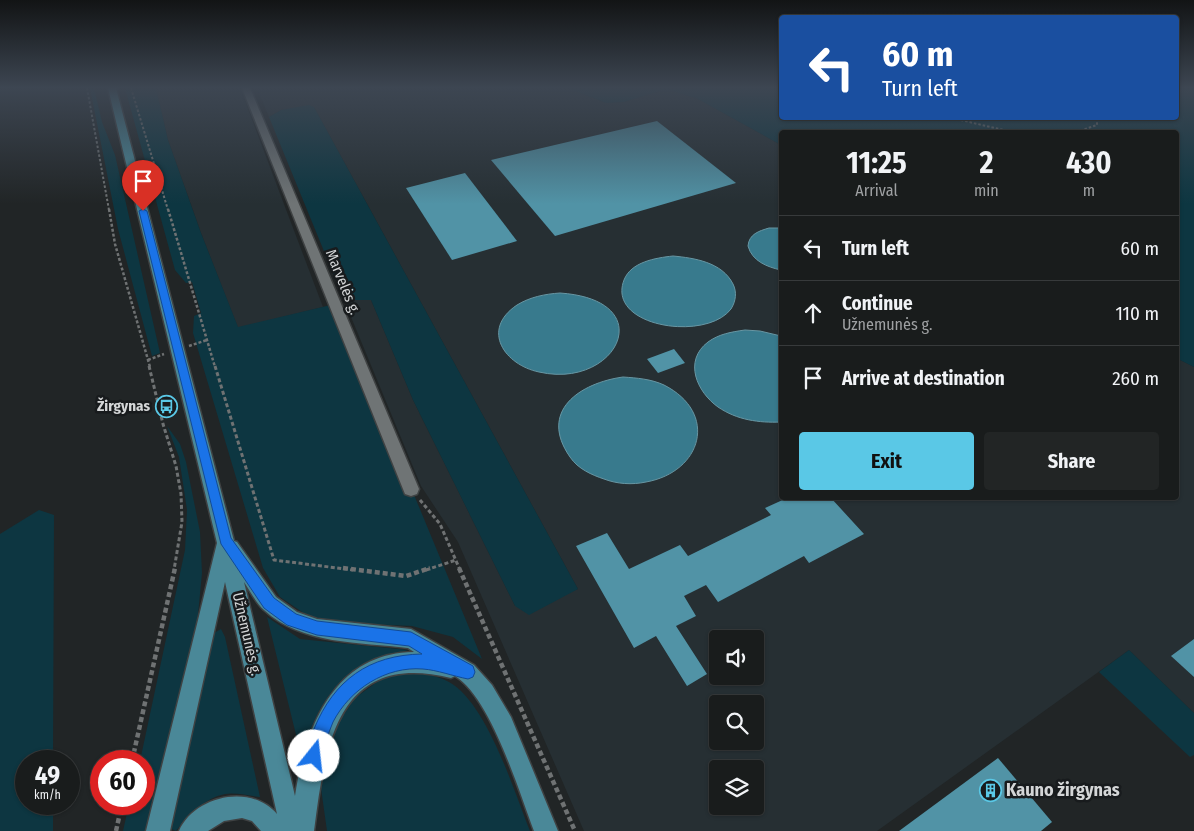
<!DOCTYPE html>
<meta charset="utf-8">
<style>
body{margin:0;font-family:"Fira Sans Condensed",sans-serif;background:#222525;color:#f1f3f6;height:100vh;display:flex;flex-direction:column;font-size:19px;white-space:nowrap}
*{box-sizing:border-box;margin:0}
p{font-size:16px;color:#9fa1a3}
.icon{flex:none;width:28px;height:28px;fill:none;stroke:currentColor;stroke-width:2;stroke-linecap:round;stroke-linejoin:round}
.map{position:relative;flex:1;overflow:hidden}
.drawer{position:absolute;left:779px;top:130px;width:400px;height:370px;display:flex;flex-direction:column;background:#191c1c;border-radius:5px;box-shadow:0 1px 4px #0004,0 0 0 1px #373a3b}
.drawer>*{flex:none}
.guide{position:absolute;left:779px;top:15px;width:400px;height:105px;border-radius:5px;box-shadow:0 1px 4px #0004,0 0 0 1px #373a3b;background:#1a4fa0;color:#fff;overflow:hidden}
.buttons{position:absolute;left:709px;top:630px;display:grid;gap:10px}
.buttons a{display:grid;place-items:center;width:55px;height:55px;border-radius:5px;background:#191c1c;box-shadow:0 1px 4px #0004,0 0 0 1px #373a3b;font-size:25px}
.speed{position:absolute;left:15px;top:750px;display:flex;gap:10px;font-size:25px;font-weight:700;text-align:center}
.speed>*{display:grid;place-content:center;width:65px;height:65px;border-radius:50%;background:#191c1c;box-shadow:0 1px 4px #0004,0 0 0 1px #373a3b;line-height:1}
.speed small{font-size:12px;font-weight:400}
.speed .limit{border:8px solid #d22;background:#fff;color:#111}
.pin{position:absolute;display:grid;place-items:center;width:42px;height:42px;color:#fff;margin:-51px -21px;border-radius:50% 50% 50% 0;rotate:-45deg;box-shadow:0 0 5px #0007}
.pin .icon{rotate:45deg}
.me{position:absolute;width:55px;margin:-28px;rotate:16deg;stroke-linejoin:round;filter:drop-shadow(0 0 4px #0008)}
.turn{display:flex;align-items:center;gap:18px;height:105px;padding:0 20px;font-size:22px}
.turn .icon{width:65px;height:65px;stroke-width:2.5}
.turn b{display:block;font-size:35px;line-height:42px}
.eta{display:flex;justify-content:space-evenly;align-items:center;height:85px;text-align:center}
.eta b{font-size:30px;font-weight:700;line-height:35px}
.action{display:flex;gap:10px;margin-top:auto;padding:10px 20px}
.action a{flex:1;height:58px;border-radius:5px;background:#5ac8e6;color:#111;font-size:20px;font-weight:700;line-height:58px;text-align:center}
.action a+a{background:#222525;color:#f1f3f6}
ul{padding:0;list-style:none}
li{display:flex;align-items:center;gap:15px;height:65px;padding:0 20px;border-top:1px solid #373a3b}
li div{flex:1}
li b{display:block;font-size:19px}
li em{font-style:normal}
.map>svg:first-child{display:block}
.built{fill:#262f33;fill-rule:evenodd}
.green{fill:#0d3641}
.water{fill:#387a8d;stroke:#6796a3}
.building{fill:#5193a6}
.lines{fill:none;stroke-linecap:round;stroke-linejoin:round}
.minor-casing{stroke:#3f4243;stroke-width:3}
.major-casing{stroke:#3f4243;stroke-width:3}
.path-far3{stroke:#6f7273;stroke-width:2;stroke-dasharray:2.5 2;stroke-linecap:butt}
.path-far2{stroke:#6f7273;stroke-width:2.5;stroke-dasharray:3 2;stroke-linecap:butt}
.path-far1{stroke:#6f7273;stroke-width:3;stroke-dasharray:4 2.5;stroke-linecap:butt}
.path{stroke:#6f7273;stroke-width:4.5;stroke-dasharray:5 3;stroke-linecap:butt}
.minor{fill:#6f7475;fill-rule:evenodd}
.major{fill:#4a8898;fill-rule:evenodd}
.route{fill:#1a73e8;stroke:#114b97}
.labels{text-anchor:middle;dominant-baseline:central;stroke-width:5;stroke-linejoin:round;paint-order:stroke}
.street-label{font-size:15px;fill:#d4d6d7;stroke:#181b1d}
.poi-label{font-size:15px;font-weight:bold;fill:#d4d6d7;stroke:#181b1d;text-anchor:end}
.near-poi-label{font-size:18px;font-weight:bold;fill:#d4d6d7;stroke:#181b1d;text-anchor:start}
</style>
<div class="map">
<svg width="1194" height="831" viewBox="0 0 1194 831">
<rect width="100%" height="100%" fill="#212526"/>
<g class="built">
<polygon points="156,88 240,88 323,307 238,328 201,233 168,140"/>
<path d="M257,88h311l38,15 18,-1 42,-13 30,9 85,47v353h395v-140l18,9v346l-65,-63 -252,181h-293l-126,-289 -37,-56 -77,-186h27l42,100 102,206 63,-17 -264,-482 -33,3 -12,7zM718,639h37v37h-37zM718,704h37v37h-37zM718,769h37v37h-37z"/>
</g>
<g class="green">
<polygon points="90,88 94,88 102,122 115,155 160,353 152,356 118,229"/>
<polygon points="125,88 156,88 168,140 201,233 238,327 335,304 482,659 453,637 412,626 346,623 311,618 280,597 263,568 193,333 194,316 201,313 192,282 186,283 175,270"/>
<polygon points="568,88 781,88 781,118 1176,118 1176,88 1194,88 1194,367 1176,358 1176,132 781,132 781,145 696,98 666,89 624,102 606,103"/>
<polygon points="309,105 314,107 578,589 529,615 515,606 413,400 371,300 344,300 269,117 281,110"/>
<polygon points="167,426 180,444 186,462 200,532 202,573 197,625 148,831 123,831 129,804 144,804 144,761 140,761 185,550 187,510 179,457"/>
<polygon points="39,510 54,515 53,761 26,761 26,804 53,804 53,831 0,831 0,534"/>
<path d="M267,617l33,22 108,11c-37,10 -64,20 -85,55 -10,14 -14,34 -22,50z"/>
<path d="M221,629l4,8 35,160c-10,-1 -25,-5 -35,-3 -20,4 -37,22 -49,37l-7,-3 1,-11 44,-184z"/>
<polygon points="1129,650 1194,713 1194,755 1190,757 1099,672"/>
<path d="M404,673c16,0 30,1 45,9 38,21 65,109 81,149h-203l-8,-57 12,-41 24,-35 26,-19z"/>
</g>
<g class="water">
<path d="M769,228h12v42c-14,-3 -29,-9 -33,-24 1,-12 11,-15 21,-18z"/>
<path d="M673,256c21,2 49,6 60,28 4,8 3,17 -2,25 -25,33 -125,18 -107,-29 7,-18 31,-22 49,-24z"/>
<path d="M560,293c102,7 57,97 -21,79 -34,-7 -59,-42 -22,-67 13,-8 28,-11 43,-12z"/>
<path d="M745,330l15,1 21,5v86c-22,1 -44,-2 -63,-15 -21,-15 -35,-46 -10,-65 11,-8 23,-10 37,-12z"/>
<path d="M623,377c14,1 28,2 41,8 55,28 38,87 -18,97 -14,3 -29,2 -42,-3 -12,-4 -26,-10 -34,-22 -32,-46 10,-74 53,-80z"/>
</g>
<g class="building">
<polygon points="657,121 736,183 555,236 491,160"/>
<polygon points="465,173 517,241 452,260 406,188"/>
<polygon points="674,349 685,363 658,373 647,359"/>
<polygon points="787,498 831,498 864,534 809,563 804,556 718,602 706,585 684,596 696,616 676,626 707,674 687,686 656,636 634,648 576,546 607,533 629,569 680,545 688,556 771,515 765,508"/>
<polygon points="1194,639 1194,677 1171,656"/>
<polygon points="998,758 1052,822 1041,831 899,831"/>
</g>
<g class="lines">
<defs>
<polygon id="minor" points="242,88 250,88 419,489 417,494 411,496 405,494 403,489"/>
<path id="major" d="M108,88h8l118,453 3,1 39,55 21,15 20,7 94,10 63,36 18,20 19,32 47,114h-24c-15,-39 -43,-133 -79,-155l-4,2c-114,-28 -126,67 -137,153h-53l-9,-10 -10,-3 -18,3 -16,10h-29c15,-35 72,-48 98,-17l-52,-232 -55,249h-24l71,-288zM244,582c6,9 12,21 20,28 38,35 96,32 144,38l6,4c-81,1 -109,77 -119,144z"/>
</defs>
<use href="#minor" class="minor-casing"/>
<use href="#major" class="major-casing"/>
<g class="path-far3">
<polyline points="87,88 109,210"/>
<polyline points="131,88 168,210"/>
<polyline points="952,118 1012,132"/>
<polyline points="1076,132 1097,125 1097,118"/>
</g>
<g class="path-far2">
<polyline points="109,209 115,244 150,367"/>
<polyline points="168,209 215,367"/>
<polyline points="189,346 207,340"/>
<polyline points="148,360 164,354"/>
</g>
<g class="path-far1">
<polyline points="149,366 163,424 176,466 181,494 182,522 174,570"/>
<polyline points="215,366 274,560 353,570"/>
<polyline points="420,500 440,524 460,570"/>
<polyline points="426,570 456,560"/>
</g>
<g class="path">
<polyline points="343,568 406,576 430,568"/>
<polyline points="459,568 575,831"/>
<polyline points="132,761 175,568"/>
<polyline points="116,831 122,804"/>
</g>
<use href="#minor" class="minor"/>
<use href="#major" class="major"/>
</g>
<linearGradient id="sky" x2="0" y2="1"><stop stop-color="#121415"/><stop offset="0.43" stop-color="#3d4652"/><stop offset="1" stop-color="#3d4652" stop-opacity="0"/></linearGradient>
<rect width="1194" height="204" fill="url(#sky)"/>
<path class="route" d="M143,209l4,2 84,327 43,60 22,16 21,7 94,11 62,34 2,6 -2,5 -5,2c-15,-3 -31,-9 -45,-10 -37,-3 -73,20 -90,53 -6,13 -8,27 -13,40l-6,2 -6,-2c-4,-11 2,-23 6,-33 20,-49 55,-74 108,-75l-13,-8 -92,-11 -30,-10 -23,-17 -43,-64 -82,-333z"/>
<defs>
<symbol id="bus-ring" viewBox="-11 -11 22 22"><circle r="9.5" fill="#181b1d" stroke="#5ac8e6" stroke-width="1.5"/><path d="M-5-6H5V4H4V6H2V4H-2V6H-4V4H-5ZM-3.5-4V0h7V-4ZM-3.5 1.2v1.5H-2V1.2ZM2 1.2v1.5H3.5V1.2Z" fill="#5ac8e6"/></symbol>
<symbol id="building-ring" viewBox="-11 -11 22 22"><circle r="9.5" fill="#181b1d" stroke="#5ac8e6" stroke-width="1.5"/><path d="M-4-6H4V6H1V3H-1V6H-4ZM-2.5-4.3h1.7v1.8h-1.7ZM.8-4.3h1.7v1.8H.8ZM-2.5-1h1.7V.8h-1.7ZM.8-1h1.7V.8H.8Z" fill="#5ac8e6"/></symbol>
</defs>
<g fill-rule="evenodd">
<use href="#bus-ring" x="154" y="394" width="25" height="25"/>
<use href="#building-ring" x="978" y="778" width="25" height="25"/>
</g>
<g class="labels">
<g class="street-label">
<text transform="translate(343 282) rotate(68)">Marvelės g.</text>
<text transform="translate(247 634) rotate(77)">Užnemunės g.</text>
</g>
<g class="poi-label">
<text x="150" y="406">Žirgynas</text>
</g>
<g class="near-poi-label">
<text x="1006" y="790">Kauno žirgynas</text>
</g>
</g>
</svg>
<div class="buttons">
<a><svg class="icon" aria-label="sound" viewBox="0 0 24 24"><path d="M4 9h4l5-4v14l-5-4H4zM17 9q2 3 0 6"/></svg></a>
<a><svg class="icon" aria-label="search" viewBox="0 0 24 24"><circle cx="10" cy="10" r="6"/><path d="M15 15l6 6"/></svg></a>
<a><svg class="icon" aria-label="layers" viewBox="0 0 24 24"><path d="M12 4l9 5-9 5-9-5zM3 14l9 5 9-5"/></svg></a>
</div>
<div class="speed"><div>49<small>km/h</small></div><div class="limit">60</div></div>
<div class="pin" style="left:143px;top:211px;background:#d93025"><svg class="icon" aria-label="arrive" viewBox="0 0 24 24"><path d="M6 21V4h12l-3 4 3 4H6"/></svg></div>
<svg class="me" style="left:314px;top:756px" viewBox="-20 -20 40 40"><circle r="19" fill="#fff"/><path d="M0-13L10 11 0 6-10 11z" fill="#1a73e8"/></svg>
<div class="guide">
<div class="turn"><svg class="icon" aria-label="left" viewBox="0 0 24 24"><path d="M17 20v-9H6M10 6l-5 5 5 5"/></svg><div><b>60 m</b>Turn left</div></div>
</div>
<section class="drawer">
<div class="eta">
<div><b>11:25</b><p>Arrival</p></div>
<div><b>2</b><p>min</p></div>
<div><b>430</b><p>m</p></div>
</div>
<ul>
<li><svg class="icon" aria-label="left" viewBox="0 0 24 24"><path d="M17 20v-9H6M10 6l-5 5 5 5"/></svg><div><b>Turn left</b></div><em>60 m</em></li>
<li><svg class="icon" aria-label="ahead" viewBox="0 0 24 24"><path d="M12 20V5M6 11l6-6 6 6"/></svg><div><b>Continue</b><p>Užnemunės g.</p></div><em>110 m</em></li>
<li><svg class="icon" aria-label="arrive" viewBox="0 0 24 24"><path d="M6 21V4h12l-3 4 3 4H6"/></svg><div><b>Arrive at destination</b></div><em>260 m</em></li>
</ul>
<div class="action"><a>Exit</a><a>Share</a></div>
</section>
</div>
